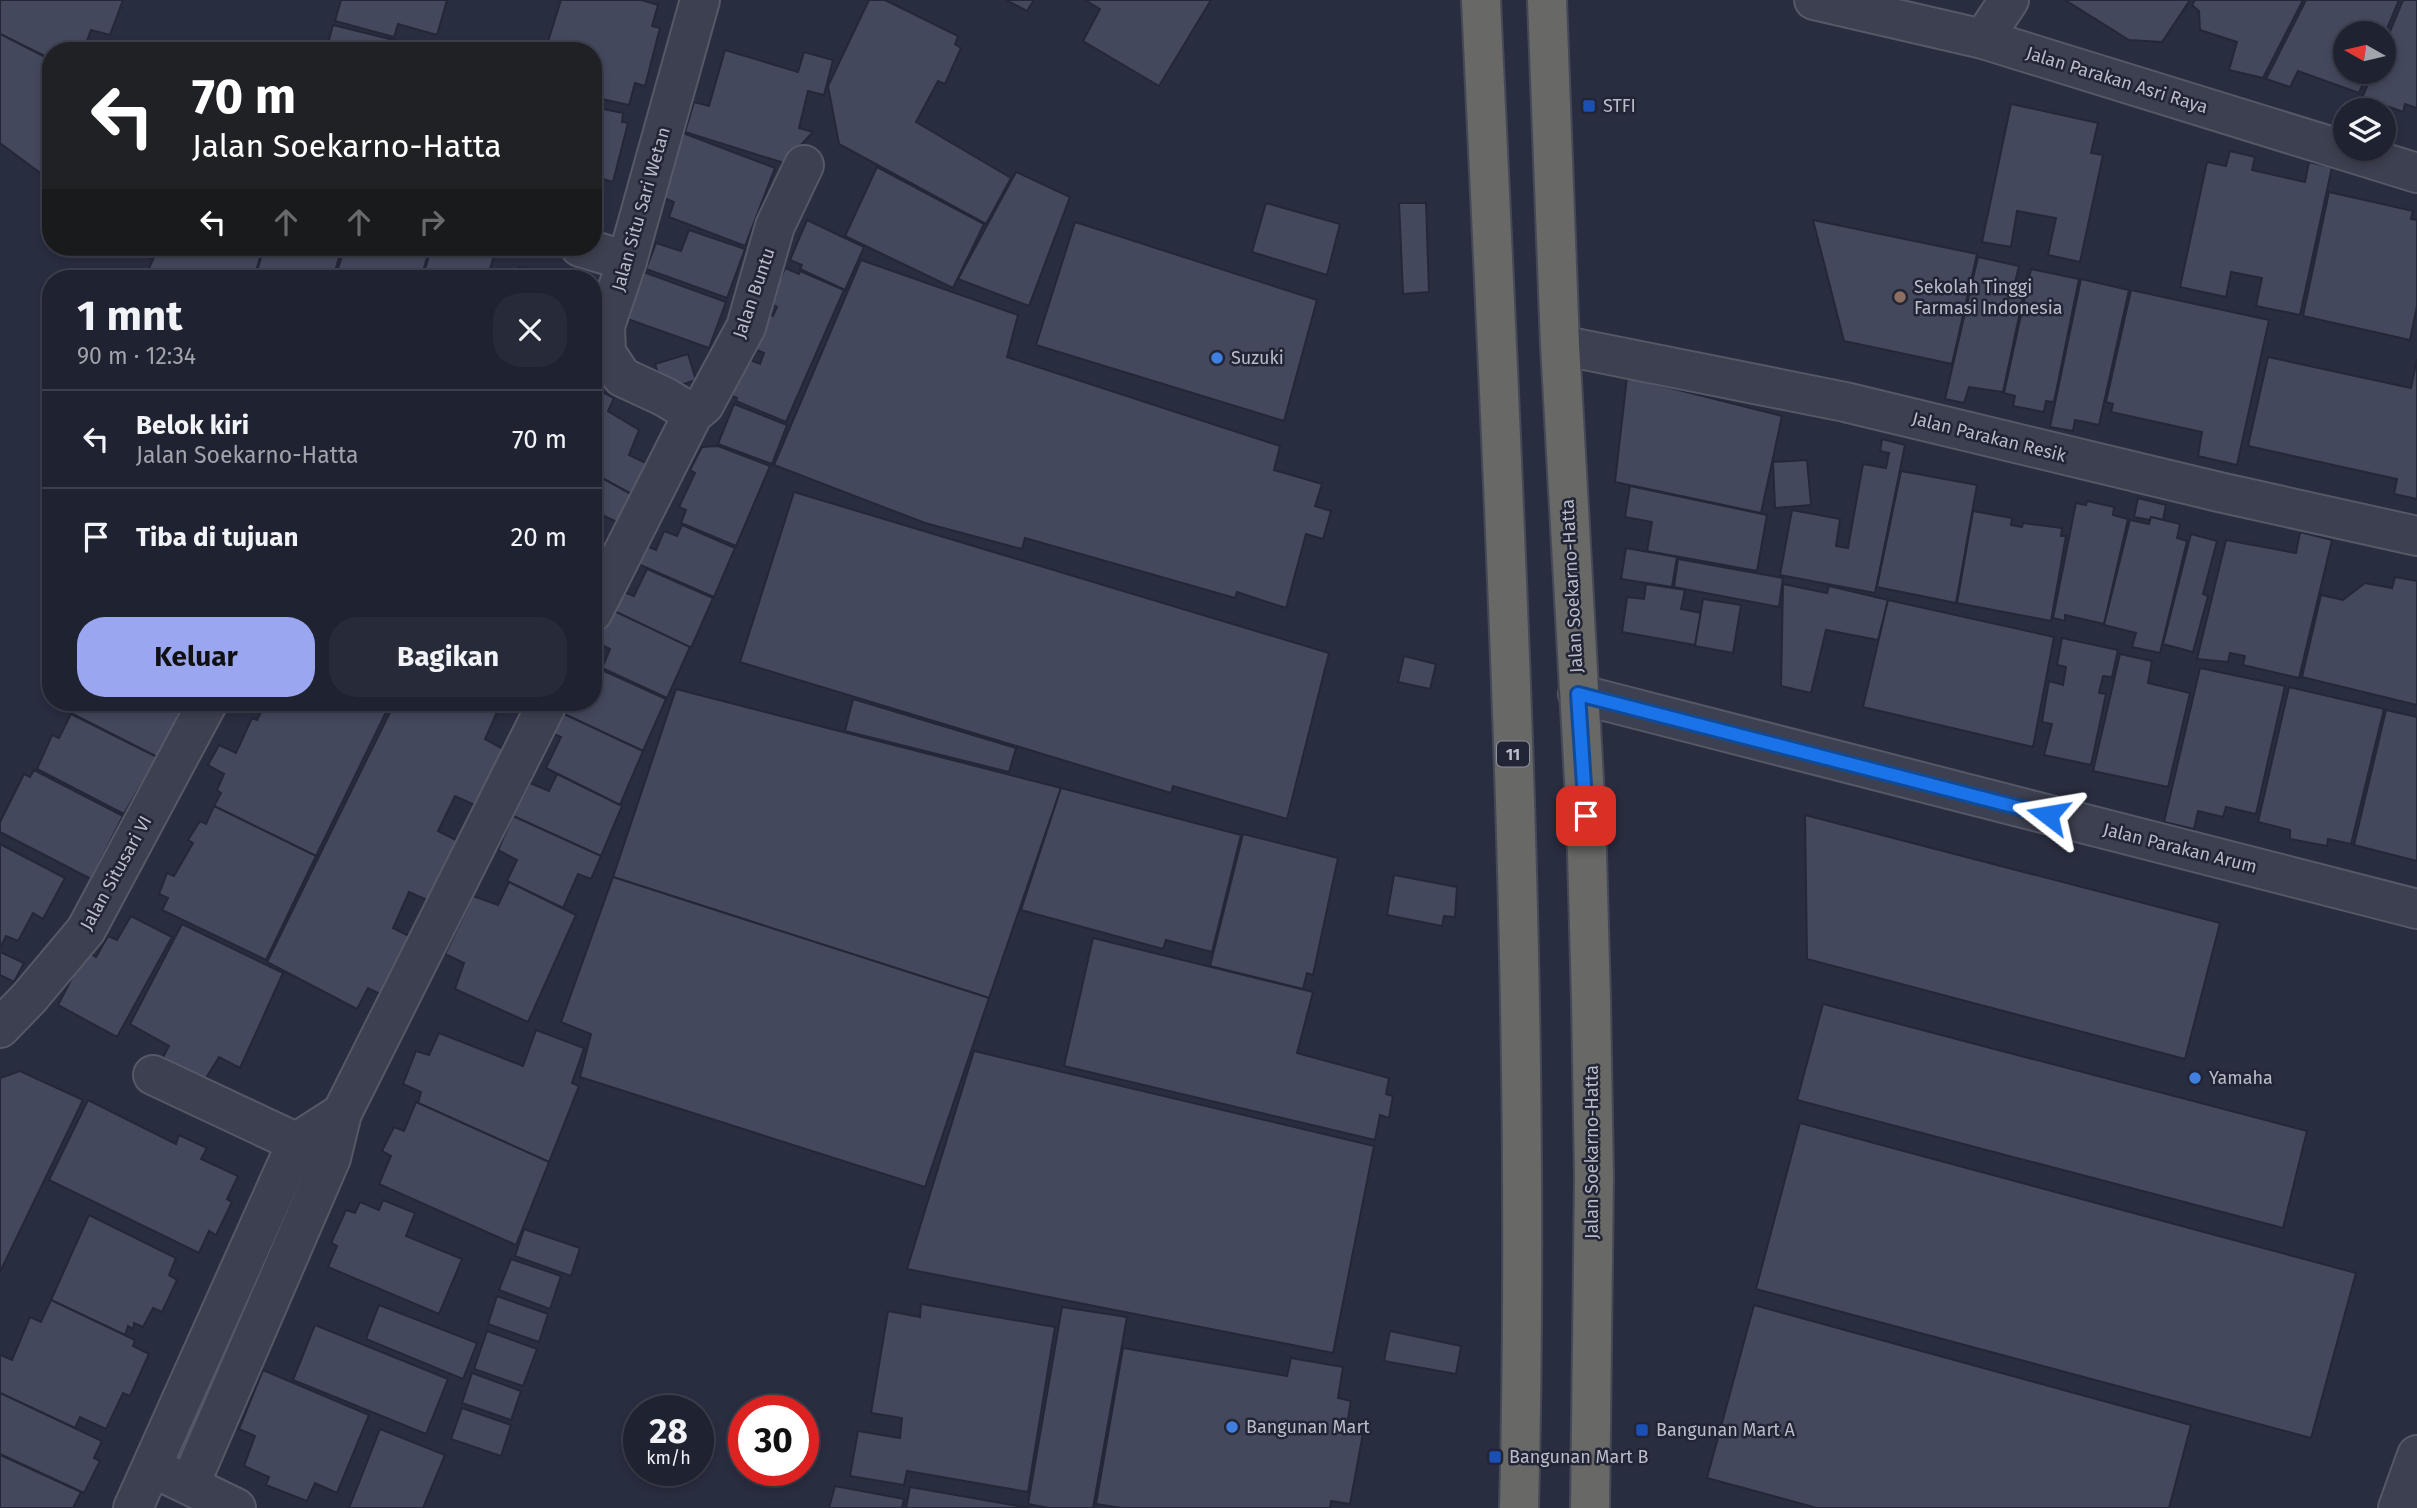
<!DOCTYPE html>
<html lang="id">
<meta charset="utf-8">
<style>
body{margin:0;font-family:"Fira Sans",sans-serif;background:#272a38;color:#f1f3f6;height:100vh;display:flex;flex-direction:column;font-size:26px;white-space:nowrap}
*{box-sizing:border-box;margin:0}
p{font-size:23px;color:#a1a4ab}
.icon{flex:none;width:38px;height:38px;fill:none;stroke:currentColor;stroke-width:2;stroke-linecap:round;stroke-linejoin:round}
.map{position:relative;flex:1;overflow:hidden}
.panel{position:absolute;left:42px;top:270px;width:560px;height:441px;display:flex;flex-direction:column;background:#1f2230;border-radius:28px;box-shadow:0 4px 10px #0003,0 0 0 2px #3c3f4c}
.panel>*{flex:none}
.banner{position:absolute;left:42px;top:42px;width:560px;height:214px;border-radius:28px;box-shadow:0 4px 10px #0003,0 0 0 2px #3c3f4c;background:#202124;color:#fff;overflow:hidden}
.needle{width:46px;rotate:278deg}
.controls{position:absolute;left:2333px;top:21px;display:grid;gap:14px}
.controls a{display:grid;place-items:center;width:63px;height:63px;border-radius:50%;background:#1f2230;box-shadow:0 4px 10px #0003,0 0 0 2px #3c3f4c;font-size:35px}
.speed{position:absolute;left:623px;top:1395px;display:flex;gap:14px;font-size:35px;font-weight:700;text-align:center}
.speed>*{display:grid;place-content:center;width:91px;height:91px;border-radius:50%;background:#1f2230;box-shadow:0 4px 10px #0003,0 0 0 2px #3c3f4c;line-height:1}
.speed small{font-size:18px;font-weight:400}
.speed .limit{border:10px solid #d22;background:#fff;color:#111}
.pin{position:absolute;display:grid;place-items:center;width:60px;height:60px;color:#fff;margin:-30px;border-radius:14px;box-shadow:0 4px 10px #0006}
.me{position:absolute;width:77px;margin:-38px;rotate:284deg;stroke-linejoin:round;filter:drop-shadow(0 0 5px #0008)}
.turn{display:flex;align-items:center;gap:24px;height:147px;padding:0 35px;font-size:32px}
.turn .icon{width:91px;height:91px;stroke-width:2.5}
.turn b{display:block;font-size:49px;line-height:60px}
.lanes{display:flex;align-items:center;height:66px;padding:0 35px;background:#0003;justify-content:center;gap:35px;direction:ltr}
.lanes .off{opacity:.35}
.round{display:grid;place-items:center;flex:none;width:74px;height:74px;border-radius:28px;background:#272a38}
.head{display:flex;align-items:center;justify-content:space-between;height:119px;padding:0 35px}
h1{font-size:42px;font-weight:700;line-height:52px}
.cta{display:flex;gap:14px;margin-top:auto;padding:14px 35px}
.cta a{flex:1;height:80px;border-radius:28px;background:#9aa6ef;color:#111;font-size:28px;font-weight:700;line-height:80px;text-align:center}
.cta a+a{background:#272a38;color:#f1f3f6}
ul{padding:0;list-style:none}
li{display:flex;align-items:center;gap:21px;height:98px;padding:0 35px;border-top:2px solid #3c3f4c}
li div{flex:1}
li b{display:block;font-size:26px}
li em{font-style:normal}
.map>svg:first-child{display:block}
.building{fill:#44485d;stroke:#242737;stroke-width:2}
.lines{fill:none;stroke-linecap:round;stroke-linejoin:round}
.minor-casing{stroke:#555867;stroke-width:42}
.trunk-casing{stroke:#454857;stroke-width:42}
.minor{stroke:#3d4050;stroke-width:38}
.trunk{stroke:#686866;stroke-width:38}
.route-casing{stroke:#114b97;stroke-width:18}
.route{stroke:#1a73e8;stroke-width:12}
.transit-dot{fill:#1a4fb4;stroke:#222535;stroke-width:2.5}
.education-dot{fill:#8d6e63;stroke:#222535;stroke-width:2.5}
.shop-dot{fill:#3f7fe0;stroke:#222535;stroke-width:2.5}
.labels{text-anchor:middle;dominant-baseline:central;stroke-width:5;stroke-linejoin:round;paint-order:stroke}
.shield{fill:#222535;stroke:#8c8f9d;stroke-width:2}
.shield-label{font-size:16px;font-weight:bold;fill:#babcca}
.street-label{font-size:18px;fill:#babcca;stroke:#222535}
.poi-label{font-size:18px;fill:#babcca;stroke:#222535;text-anchor:start}
</style>
<div class="map">
<svg width="2417" height="1508" viewBox="0 0 2417 1508">
<rect width="100%" height="100%" fill="#292d40"/>
<g class="building">
<polygon points="0,0 123,0 110,35 91,30 83,51 51,51 51,59 0,34"/>
<polygon points="341,0 447,0 437,35 398,24 394,37 335,21"/>
<polygon points="561,0 641,0 658,5 652,26 660,28 645,86 635,83 629,105 593,97 593,51 545,51"/>
<polygon points="869,0 885,0 958,36 955,44 961,48 945,84 938,81 916,122 1011,178 986,224 839,144 828,86"/>
<polygon points="1006,0 1034,0 1027,11"/>
<polygon points="1085,0 1211,0 1159,86 1083,41 1100,9"/>
<polygon points="2065,0 2190,0 2162,42 2129,40"/>
<polygon points="2195,0 2303,0 2263,78 2229,70 2237,42 2200,30 2199,11 2192,5"/>
<polygon points="2306,0 2399,0 2384,36 2384,33 2345,33 2345,72 2368,72 2359,93 2298,71 2290,87 2266,79"/>
<polygon points="2403,0 2417,0 2417,108 2405,104 2403,112 2387,106 2384,114 2384,110 2357,110 2373,72 2384,72 2384,46"/>
<polygon points="333,25 434,50 434,51 326,51"/>
<polygon points="0,34 51,60 51,181 0,143"/>
<polygon points="725,50 798,72 804,52 833,60 824,95 808,91 799,128 813,132 784,163 685,132 694,102 709,106"/>
<polygon points="2011,104 2098,123 2091,153 2103,155 2080,262 2048,255 2056,218 2017,211 2011,247 1982,242"/>
<polygon points="593,107 623,113 622,122 628,123 613,182 603,179 598,199 593,202"/>
<polygon points="683,133 775,168 745,246 669,217 674,202 659,196"/>
<polygon points="2230,151 2255,157 2252,170 2305,182 2309,162 2332,167 2300,315 2256,306 2262,278 2231,272 2226,297 2180,287 2207,162 2226,166"/>
<polygon points="877,167 984,224 953,288 845,236"/>
<polygon points="1016,172 1070,197 1029,306 958,279"/>
<polygon points="2329,192 2413,211 2411,219 2417,220 2417,306 2410,340 2303,316"/>
<polygon points="1266,203 1340,224 1327,275 1252,252"/>
<polygon points="1399,203 1426,203 1429,292 1403,294"/>
<polygon points="807,220 864,247 845,290 800,269 802,265 790,260"/>
<polygon points="1813,220 1977,254 1952,364 1844,341"/>
<polygon points="1075,222 1317,300 1284,421 1036,345"/>
<polygon points="689,230 745,249 727,298 646,269 656,243 681,251"/>
<polygon points="132,247 157,247 151,259"/>
<polygon points="159,247 263,247 254,278 162,278 149,268"/>
<polygon points="264,247 342,247 333,278 255,278"/>
<polygon points="345,247 430,247 421,278 335,278"/>
<polygon points="432,247 463,247 494,256 487,278 422,278"/>
<polygon points="1978,257 2019,266 2013,291 2024,293 2003,392 1969,387 1964,403 1945,399"/>
<polygon points="861,260 1018,315 1007,357 1280,446 1274,470 1322,484 1315,506 1331,511 1323,539 1306,534 1286,608 1237,592 1235,598 1025,538 1022,549 925,523 774,465"/>
<polygon points="519,267 562,274 566,278 489,278 492,270 518,275"/>
<polygon points="785,268 799,274 800,271 844,290 786,422 736,401 737,398 728,394 743,357 760,364 764,353 750,347 765,312 773,316 777,307 770,303"/>
<polygon points="2031,269 2079,279 2054,402 2046,401 2044,412 2013,406 2015,396 2004,393"/>
<polygon points="638,270 726,302 709,348 622,317"/>
<polygon points="2081,279 2129,290 2099,425 2075,420 2073,431 2050,427"/>
<polygon points="2131,290 2269,320 2237,465 2198,456 2202,432 2111,412 2113,404 2106,402"/>
<polygon points="688,354 696,380 663,391 655,364"/>
<polygon points="2268,357 2411,388 2417,359 2417,499 2394,494 2397,479 2248,446"/>
<polygon points="1627,377 1782,416 1761,513 1615,482"/>
<polygon points="593,387 614,398 608,411 639,430 629,455 648,464 631,494 593,473"/>
<polygon points="734,404 787,425 772,464 718,444"/>
<polygon points="1882,439 1905,445 1875,593 1780,575 1792,510 1840,519 1836,546 1848,548 1863,464 1886,468 1889,453 1880,451"/>
<polygon points="718,446 770,466 736,546 681,523 686,510 679,507 695,473 690,470 702,447"/>
<polygon points="1807,460 1811,505 1775,508 1773,462"/>
<polygon points="1901,471 1977,485 1956,603 1877,587"/>
<polygon points="593,473 631,494 617,522 600,514 593,526"/>
<polygon points="1630,486 1767,515 1757,571 1647,551 1652,522 1625,517"/>
<polygon points="794,492 1329,653 1287,819 1173,786 1171,793 740,662"/>
<polygon points="2138,498 2166,505 2163,520 2151,517 2150,520 2134,517"/>
<polygon points="2087,501 2114,507 2113,515 2128,519 2104,624 2065,615 2065,621 2053,618 2076,503 2086,505"/>
<polygon points="1973,511 2012,518 2011,525 2022,527 2023,523 2062,528 2061,536 2066,536 2051,621 1957,603"/>
<polygon points="2151,517 2180,524 2177,538 2187,541 2160,653 2132,647 2136,633 2104,625 2130,520 2149,524"/>
<polygon points="682,525 735,548 714,597 638,564 646,546 656,550 664,531 677,536"/>
<polygon points="2300,532 2332,540 2299,678 2243,665 2245,656 2230,653 2228,662 2197,659 2226,540 2296,553"/>
<polygon points="2191,534 2217,541 2203,594 2208,596 2193,652 2163,644"/>
<polygon points="1626,548 1677,557 1672,587 1621,579"/>
<polygon points="1678,559 1783,578 1779,607 1674,587"/>
<polygon points="647,569 713,598 691,648 612,610 621,591 634,596"/>
<polygon points="2395,577 2417,581 2417,705 2302,677 2321,595 2343,600 2365,583 2392,588"/>
<polygon points="1646,584 1685,590 1681,609 1701,613 1695,645 1622,632 1627,597 1644,599"/>
<polygon points="1783,584 1827,593 1829,586 1888,600 1878,640 1826,630 1811,693 1781,686"/>
<polygon points="1703,599 1741,605 1733,653 1695,646"/>
<polygon points="1888,600 2054,637 2033,747 1863,707"/>
<polygon points="612,610 690,647 667,698 602,668 610,649 596,642"/>
<polygon points="2062,638 2118,650 2112,677 2103,676 2099,693 2106,694 2091,765 2044,755 2052,724 2042,722 2049,681 2063,685 2066,667 2057,665"/>
<polygon points="2120,654 2152,661 2148,683 2190,693 2168,787 2093,771"/>
<polygon points="1404,656 1436,664 1430,689 1398,682"/>
<polygon points="2200,668 2285,686 2256,814 2226,807 2223,817 2198,811 2194,829 2164,822"/>
<polygon points="602,670 666,699 643,751 564,714 570,702 593,702 593,676 594,674 600,676"/>
<polygon points="2289,687 2384,709 2351,844 2328,839 2327,846 2290,839 2290,830 2258,822"/>
<polygon points="676,689 1061,788 989,998 613,877"/>
<polygon points="853,699 1016,748 1009,772 845,731"/>
<polygon points="69,702 186,702 157,757 65,710"/>
<polygon points="266,702 391,702 316,856 214,806 221,793 217,790 224,774 208,765 219,745 236,753 252,718 257,720"/>
<polygon points="395,702 528,702 522,713 501,703 485,739 505,750 477,806 455,796 438,831 460,842 434,903 409,892 393,928 417,940 388,998 368,988 357,1009 267,962"/>
<polygon points="2386,710 2417,717 2417,861 2354,845"/>
<polygon points="71,714 157,757 124,814 37,769 52,735 59,738"/>
<polygon points="564,714 643,751 620,805 546,768 561,737 554,734"/>
<polygon points="34,770 123,816 91,879 0,832 0,822 24,774 30,777"/>
<polygon points="557,774 622,806 601,856 513,816 530,783 549,791"/>
<polygon points="1061,788 1241,835 1212,952 1166,940 1163,949 1021,910"/>
<polygon points="214,806 316,856 266,960 162,910 168,898 159,894 167,873 174,876 193,843 188,840 200,821 206,824"/>
<polygon points="1805,815 2220,923 2185,1059 1807,959"/>
<polygon points="513,816 601,856 591,879 578,874 563,908 507,881 517,860 498,850"/>
<polygon points="1243,834 1338,858 1313,975 1307,973 1303,989 1210,966"/>
<polygon points="0,844 65,878 43,919 33,913 18,941 6,936 0,948"/>
<polygon points="1394,875 1457,887 1455,917 1444,916 1442,926 1387,915"/>
<polygon points="613,877 989,998 925,1187 580,1077 591,1034 561,1022"/>
<polygon points="509,882 576,915 528,1022 455,989 464,963 445,954 473,896 498,905"/>
<polygon points="131,916 172,937 117,1037 58,1005 86,951 96,957 108,936 117,940"/>
<polygon points="182,924 283,973 240,1068 219,1057 203,1083 161,1061 169,1046 130,1024"/>
<polygon points="1093,938 1313,992 1297,1053 1389,1078 1386,1094 1393,1096 1389,1118 1380,1115 1375,1140 1064,1066"/>
<polygon points="0,952 24,963 14,982 0,975"/>
<polygon points="1823,1004 2307,1131 2283,1228 1797,1100"/>
<polygon points="536,1030 584,1048 572,1083 579,1086 549,1162 418,1103 421,1092 403,1084 416,1051 429,1055 439,1033 523,1066"/>
<polygon points="974,1051 1374,1146 1333,1353 907,1269"/>
<polygon points="20,1071 83,1100 0,1272 0,1078"/>
<polygon points="88,1100 176,1144 179,1135 207,1148 201,1159 238,1176 227,1199 232,1202 216,1235 209,1231 199,1253 49,1180"/>
<polygon points="416,1102 549,1162 516,1245 379,1184 391,1156 382,1151 394,1127 404,1131"/>
<polygon points="1800,1123 2356,1273 2311,1438 1756,1289"/>
<polygon points="383,1200 415,1213 406,1236 462,1259 439,1314 328,1267 337,1246 331,1243 346,1210 355,1213 360,1202 379,1210"/>
<polygon points="89,1215 176,1258 169,1275 177,1280 162,1312 153,1308 143,1327 134,1323 133,1329 128,1326 125,1335 51,1300"/>
<polygon points="524,1229 580,1248 571,1276 515,1256"/>
<polygon points="511,1259 561,1276 550,1309 499,1290"/>
<polygon points="497,1296 548,1314 539,1342 488,1324"/>
<polygon points="51,1300 135,1340 133,1346 149,1354 130,1396 123,1393 106,1429 80,1417 75,1428 0,1393 0,1355 12,1360 30,1317 41,1322"/>
<polygon points="921,1304 1055,1327 1028,1492 907,1471 904,1485 850,1476 858,1431 900,1438 902,1418 871,1413 888,1311 920,1317"/>
<polygon points="379,1305 477,1343 463,1379 366,1339"/>
<polygon points="1754,1305 2191,1425 2169,1508 1817,1508 1707,1478"/>
<polygon points="1062,1307 1127,1317 1093,1508 1049,1508 1028,1504"/>
<polygon points="315,1325 448,1379 426,1434 293,1380"/>
<polygon points="487,1331 537,1349 523,1386 474,1369"/>
<polygon points="1390,1331 1461,1346 1456,1374 1384,1361"/>
<polygon points="1123,1348 1287,1376 1291,1358 1343,1367 1338,1398 1351,1401 1347,1425 1364,1428 1350,1504 1331,1501 1330,1508 1122,1508 1096,1504"/>
<polygon points="263,1370 369,1415 337,1493 315,1483 307,1501 266,1485 269,1477 244,1466 255,1436 239,1429"/>
<polygon points="472,1373 521,1391 511,1420 462,1403"/>
<polygon points="0,1393 102,1441 94,1458 100,1461 84,1493 0,1454"/>
<polygon points="462,1408 511,1425 501,1456 451,1439"/>
<polygon points="380,1429 445,1455 423,1508 349,1508"/>
<polygon points="0,1455 81,1492 73,1508 0,1508"/>
<polygon points="835,1486 904,1499 902,1508 829,1508"/>
<polygon points="910,1487 1030,1508 906,1508"/>
</g>
<g class="lines">
<defs>
<g id="minor">
<polyline points="1814,0 1983,39 2417,173"/>
<polyline points="1983,39 2009,0"/>
<polyline points="580,247 627,261"/>
<polyline points="1560,345 1845,402 2219,492 2417,536"/>
<polyline points="693,414 665,397 622,377 606,353 605,326 627,261 700,0"/>
<polyline points="593,612 693,414 704,405 746,327 775,226 804,165"/>
<polyline points="1578,694 2417,909"/>
<polyline points="0,1028 29,998 86,930 208,702"/>
<polyline points="153,1075 319,1153"/>
<polyline points="166,1474 236,1508"/>
<polyline points="190,1484 331,1158 342,1113 548,702"/>
<polyline points="133,1508 297,1142 342,1113"/>
<polyline points="2398,1508 2417,1455"/>
</g>
<g id="trunk">
<path d="M1481,0c23,502 51,1005 38,1508"/>
<polyline points="1547,0 1560,345 1586,816 1591,1001 1594,1177 1590,1508"/>
</g>
</defs>
<use href="#minor" class="minor-casing"/>
<use href="#trunk" class="trunk-casing"/>
<use href="#minor" class="minor"/>
<use href="#trunk" class="trunk"/>
</g>
<g class="lines">
<defs>
<polyline id="route" points="1586,816 1578,694 2048,815"/>
</defs>
<use href="#route" class="route-casing"/>
<use href="#route" class="route"/>
</g>
<g class="transit-dot">
<rect x="1582" y="99" width="14" height="14" rx="3.5"/>
<rect x="1635" y="1423" width="14" height="14" rx="3.5"/>
<rect x="1488" y="1450" width="14" height="14" rx="3.5"/>
</g>
<circle class="education-dot" cx="1900" cy="297" r="7"/>
<g class="shop-dot">
<circle cx="1217" cy="358" r="7"/>
<circle cx="2195" cy="1078" r="7"/>
<circle cx="1232" cy="1427" r="7"/>
</g>
<g class="labels">
<rect class="shield" x="1497" y="741.5" width="32" height="25" rx="5"/>
<g class="shield-label">
<text x="1513" y="754">11</text>
</g>
<g class="street-label">
<text transform="translate(2117 80) rotate(17)">Jalan Parakan Asri Raya</text>
<text transform="translate(641 209) rotate(-74)">Jalan Situ Sari Wetan</text>
<text transform="translate(754 293) rotate(-71)">Jalan Buntu</text>
<text transform="translate(1989 437) rotate(14)">Jalan Parakan Resik</text>
<text transform="translate(1572 586) rotate(-93)">Jalan Soekarno-Hatta</text>
<text transform="translate(2180 848) rotate(14)">Jalan Parakan Arum</text>
<text transform="translate(116 873) rotate(-61)">Jalan Situsari VI</text>
<text transform="translate(1592 1152) rotate(-90)">Jalan Soekarno-Hatta</text>
</g>
<g class="poi-label">
<text x="1603" y="106">STFI</text>
<text x="1914" y="287">Sekolah Tinggi<tspan x="1914" dy="21">Farmasi Indonesia</tspan></text>
<text x="1231" y="358">Suzuki</text>
<text x="2209" y="1078">Yamaha</text>
<text x="1246" y="1427">Bangunan Mart</text>
<text x="1656" y="1430">Bangunan Mart A</text>
<text x="1509" y="1457">Bangunan Mart B</text>
</g>
</g>
</svg>
<div class="controls">
<a><svg class="needle" viewBox="-14 -14 28 28"><path d="M0-13l5 13h-10z" fill="#e53935"/><path d="M0 13l5-13h-10z" fill="#a1a4ab"/></svg></a>
<a><svg class="icon" aria-label="layers" viewBox="0 0 24 24"><path d="M12 4l9 5-9 5-9-5zM3 14l9 5 9-5"/></svg></a>
</div>
<div class="speed"><div>28<small>km/h</small></div><div class="limit">30</div></div>
<div class="pin" style="left:1586px;top:816px;background:#d93025"><svg class="icon" aria-label="arrive" viewBox="0 0 24 24"><path d="M6 21V4h12l-3 4 3 4H6"/></svg></div>
<svg class="me" style="left:2048px;top:815px" viewBox="-20 -20 40 40"><path d="M0-17L14 15 0 8-14 15z" fill="#1a73e8" stroke="#fff" stroke-width="4"/></svg>
<div class="banner">
<div class="turn"><svg class="icon" aria-label="left" viewBox="0 0 24 24"><path d="M17 20v-9H6M10 6l-5 5 5 5"/></svg><div><b>70 m</b>Jalan Soekarno-Hatta</div></div>
<div class="lanes"><svg class="icon" aria-label="left" viewBox="0 0 24 24"><path d="M17 20v-9H6M10 6l-5 5 5 5"/></svg><svg class="icon off" aria-label="ahead" viewBox="0 0 24 24"><path d="M12 20V5M6 11l6-6 6 6"/></svg><svg class="icon off" aria-label="ahead" viewBox="0 0 24 24"><path d="M12 20V5M6 11l6-6 6 6"/></svg><svg class="icon off" aria-label="right" viewBox="0 0 24 24"><path d="M7 20v-9h11M14 6l5 5-5 5"/></svg></div>
</div>
<section class="panel">
<div class="head"><div><h1>1 mnt</h1><p>90 m · 12:34</p></div><a class="round"><svg class="icon" aria-label="close" viewBox="0 0 24 24"><path d="M6 6l12 12M18 6L6 18"/></svg></a></div>
<ul>
<li><svg class="icon" aria-label="left" viewBox="0 0 24 24"><path d="M17 20v-9H6M10 6l-5 5 5 5"/></svg><div><b>Belok kiri</b><p>Jalan Soekarno-Hatta</p></div><em>70 m</em></li>
<li><svg class="icon" aria-label="arrive" viewBox="0 0 24 24"><path d="M6 21V4h12l-3 4 3 4H6"/></svg><div><b>Tiba di tujuan</b></div><em>20 m</em></li>
</ul>
<div class="cta"><a>Keluar</a><a>Bagikan</a></div>
</section>
</div>
